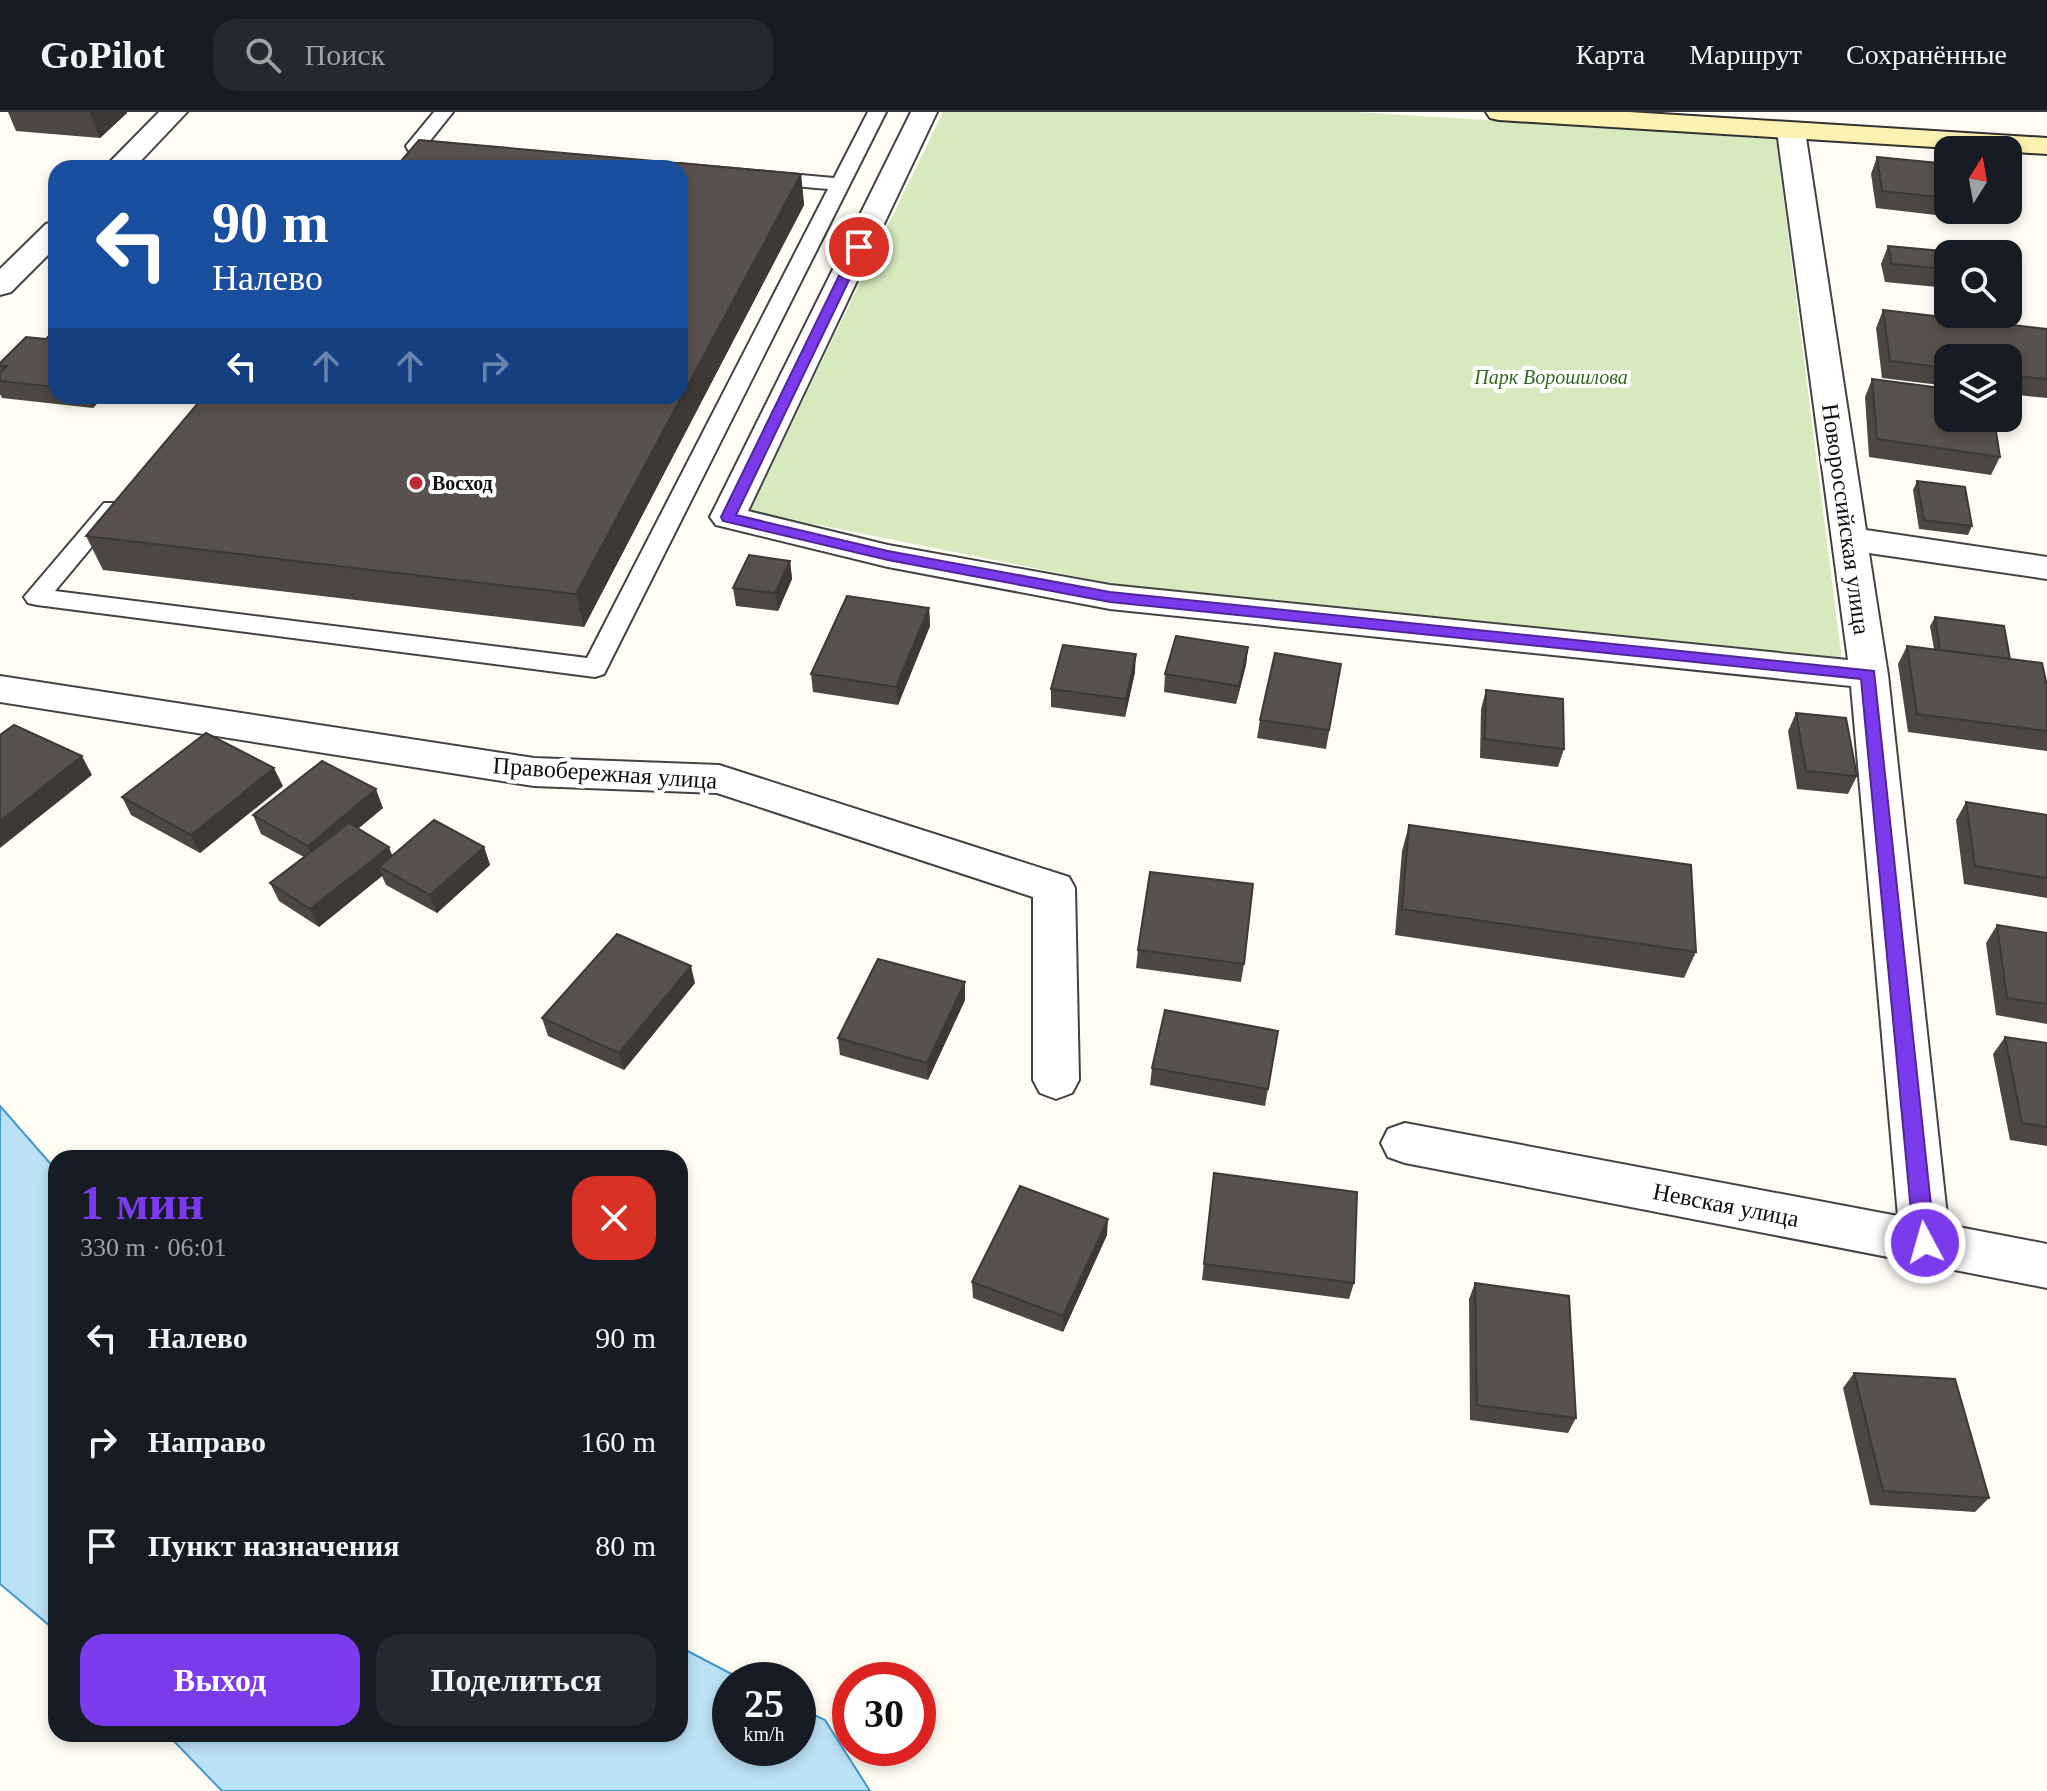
<!DOCTYPE html>
<html lang="ru">
<meta charset="utf-8">
<style>
body{margin:0;font-family:Georgia,serif;background:#242831;color:#f1f3f6;height:100vh;display:flex;flex-direction:column;font-size:30px;white-space:nowrap}
*{box-sizing:border-box;margin:0}
p{font-size:26px;color:#9ea1a6}
.icon{flex:none;width:44px;height:44px;fill:none;stroke:currentColor;stroke-width:2;stroke-linecap:round;stroke-linejoin:round}
.map{position:relative;flex:1;overflow:hidden}
.sheet{position:absolute;left:48px;top:1038px;width:640px;height:592px;display:flex;flex-direction:column;background:#171b24;border-radius:24px;box-shadow:0 4px 12px #0003}
.sheet>*{flex:none}
.guide{position:absolute;left:48px;top:48px;width:640px;height:244px;border-radius:24px;box-shadow:0 4px 12px #0003;background:#1a4fa0;color:#fff;overflow:hidden}
.needle{width:52px;rotate:11deg}
.fabs{position:absolute;left:1934px;top:24px;display:grid;gap:16px}
.fabs a{display:grid;place-items:center;width:88px;height:88px;border-radius:16px;background:#171b24;box-shadow:0 4px 12px #0003;font-size:40px}
.speed{position:absolute;left:712px;top:1550px;display:flex;gap:16px;font-size:40px;font-weight:700;text-align:center}
.speed>*{display:grid;place-content:center;width:104px;height:104px;border-radius:50%;background:#171b24;box-shadow:0 4px 12px #0003;line-height:1}
.speed small{font-size:20px;font-weight:400}
.speed .limit{border:12px solid #d22;background:#fff;color:#111}
.pin{position:absolute;display:grid;place-items:center;width:68px;height:68px;color:#fff;margin:-34px;border:4px solid #fff;border-radius:50%;box-shadow:0 2px 8px #0007}
.me{position:absolute;width:88px;margin:-44px;rotate:354deg;stroke-linejoin:round;filter:drop-shadow(0 0 6px #0008)}
.turn{display:flex;align-items:center;gap:28px;height:168px;padding:0 32px;font-size:36px}
.turn .icon{width:104px;height:104px;stroke-width:2.5}
.turn b{display:block;font-size:56px;line-height:68px}
.lanes{display:flex;align-items:center;height:76px;padding:0 32px;background:#0003;justify-content:center;gap:40px;direction:ltr}
.lanes .off{opacity:.35}
.round{display:grid;place-items:center;flex:none;width:84px;height:84px;border-radius:24px;background:#242831}
.head{display:flex;align-items:center;justify-content:space-between;height:136px;padding:0 32px}
h1{font-size:48px;font-weight:800;line-height:60px;color:#7c3aed}
.cta{display:flex;gap:16px;margin-top:auto;padding:16px 32px}
.cta a{flex:1;height:92px;border-radius:24px;background:#7c3aed;color:#fff;font-size:32px;font-weight:800;line-height:92px;text-align:center}
.cta a+a{background:#242831;color:#f1f3f6}
ul{padding:0;list-style:none}
li{display:flex;align-items:center;gap:24px;height:104px;padding:0 32px}
li div{flex:1}
li b{display:block;font-size:30px}
li em{font-style:normal}
header{display:flex;align-items:center;gap:48px;box-sizing:border-box;height:112px;padding:0 40px;background:#171b24;border-bottom:2px solid #363941}
header strong{font-size:38px}
nav{display:flex;gap:44px;margin-inline-start:auto;font-size:28px}
.search{width:560px;height:72px;background:#242831;display:flex;align-items:center;gap:20px;box-sizing:border-box;padding:0 28px;border-radius:24px;color:#9ea1a6;font-size:30px}
.map>svg:first-child{display:block}
.green{fill:#d6eabd}
.water{fill:#bae1f5;stroke:#4299cb;stroke-width:2}
.lines{fill:none;stroke-linecap:round;stroke-linejoin:round}
.lane-casing{stroke:#434343;stroke-width:4}
.street-casing{stroke:#434343;stroke-width:4}
.secondary-casing{stroke:#323232;stroke-width:4}
.lane{fill:#fff;fill-rule:evenodd}
.street{fill:#fff;fill-rule:evenodd}
.secondary{fill:#fdf2b1;fill-rule:evenodd}
.wall{fill:#4d4642}
.shaded-wall{fill:#3e3936}
.building{fill:#59514d;stroke:#3e3936;stroke-width:2}
.route{fill:#7c3aed;stroke:#51269a;stroke-width:2}
.poi-dot{fill:#bf2a36;stroke:#fff;stroke-width:3}
.labels{text-anchor:middle;dominant-baseline:central;stroke-width:8;stroke-linejoin:round;paint-order:stroke}
.far-park-label{font-size:20px;font-style:italic;fill:#326821;stroke:#fff}
.far-poi-label{font-size:20px;font-weight:bold;fill:#101010;stroke:#fff;text-anchor:start}
.street-label{font-size:24px;fill:#101010;stroke:#fff}
</style>
<header>
<strong>GoPilot</strong>
<div class="search"><svg class="icon" aria-label="search" viewBox="0 0 24 24"><circle cx="10" cy="10" r="6"/><path d="M15 15l6 6"/></svg>Поиск</div>
<nav><a>Карта</a><a>Маршрут</a><a>Сохранённые</a></nav>
</header>
<div class="map">
<svg width="2047" height="1679" viewBox="0 0 2047 1679">
<rect width="100%" height="100%" fill="#fffcf4"/>
<polygon class="green" points="943,0 1358,0 1776,27 1842,549 1119,473 749,399"/>
<g class="water">
<polygon points="0,994 56,1058 56,1519 0,1472"/>
<polygon points="680,1535 743,1568 730,1568 730,1636 798,1636 798,1595 825,1608 870,1679 222,1679 167,1622 680,1622"/>
</g>
<g class="lines">
<defs>
<g id="lane">
<polygon points="434,0 453,0 429,30 455,33 457,37 448,43 408,38 406,34"/>
<polygon points="868,0 886,0 604,562 595,565 37,493 28,491 24,485 104,391 120,391 124,396 55,479 587,546 828,77 680,64 680,56 672,56 680,52 834,66"/>
</g>
<g id="street">
<polygon points="159,0 187,0 134,56 104,56"/>
<polygon points="911,0 937,0 748,399 888,433 1110,473 1848,548 1777,19 1781,13 1801,13 1805,19 1866,418 2047,445 2047,467 1869,441 1888,563 1948,1113 2047,1132 2047,1176 1405,1051 1388,1045 1381,1031 1388,1017 1405,1011 1898,1104 1851,574 1110,497 888,455 716,413 710,405"/>
<polygon points="56,109 56,135 11,180 0,183 0,157 46,112"/>
<polygon points="0,564 534,646 719,653 1069,765 1075,776 1079,968 1072,981 1056,987 1040,981 1033,968 1033,785 717,681 534,674 0,590"/>
</g>
<polygon id="secondary" points="1486,0 1629,0 2047,26 2047,42 1499,8 1490,6"/>
</defs>
<use href="#lane" class="lane-casing"/>
<use href="#street" class="street-casing"/>
<use href="#secondary" class="secondary-casing"/>
<use href="#lane" class="lane"/>
<use href="#street" class="street"/>
<use href="#secondary" class="secondary"/>
</g>
<g class="wall">
<polygon points="8,0 127,0 127,1 100,26 16,19"/>
<polygon points="1877,45 1948,52 1948,98 1956,98 1953,105 1876,96 1871,62"/>
<polygon points="801,62 804,93 584,515 103,458 86,424"/>
<polygon points="1888,134 1948,142 1948,176 1885,170 1881,152"/>
<polygon points="1883,198 2047,217 2047,286 2008,282 2008,246 1948,246 1948,274 1882,266 1876,216"/>
<polygon points="56,217 56,284 104,284 93,296 2,286 0,282 0,251 46,227"/>
<polygon points="1872,267 1948,306 2000,345 1991,363 1869,345 1865,285"/>
<polygon points="1917,369 1972,414 1968,423 1919,417 1913,378"/>
<polygon points="790,449 792,467 778,499 736,494 733,476"/>
<polygon points="929,496 930,514 898,593 813,580 811,562"/>
<polygon points="1935,505 2010,547 2047,574 2047,639 1908,620 1898,552 1907,534 1934,537 1930,514"/>
<polygon points="1248,535 1246,553 1236,592 1164,580 1165,562"/>
<polygon points="1341,552 1326,637 1257,626 1260,608"/>
<polygon points="1135,560 1125,605 1051,595 1051,577"/>
<polygon points="1486,578 1564,637 1558,655 1480,646 1481,597"/>
<polygon points="1796,601 1857,664 1848,682 1797,677 1788,619"/>
<polygon points="283,674 200,741 131,703 122,685"/>
<polygon points="1966,690 2047,703 2047,786 1964,772 1956,708"/>
<polygon points="383,696 358,716 392,744 484,735 490,753 437,801 386,773 382,764 319,815 279,789 270,771 304,745 261,722 253,703"/>
<polygon points="1409,713 1696,840 1684,866 1395,823 1402,739"/>
<polygon points="1997,813 2047,821 2047,912 1996,903 1986,831"/>
<polygon points="1138,838 1244,852 1241,870 1136,856"/>
<polygon points="965,870 965,888 928,968 840,943 838,926"/>
<polygon points="695,871 624,958 548,924 542,906"/>
<polygon points="1278,919 1265,994 1150,973 1152,956"/>
<polygon points="2005,925 2047,931 2047,1034 2010,1028 1993,942"/>
<polygon points="1214,1061 1354,1171 1349,1187 1202,1168"/>
<polygon points="1107,1123 1063,1220 973,1186 972,1170"/>
<polygon points="1475,1171 1576,1306 1568,1321 1470,1308 1469,1187"/>
<polygon points="1854,1261 1989,1386 1975,1400 1870,1393 1843,1276"/>
</g>
<g class="shaded-wall">
<polygon points="90,0 127,0 127,1 100,26"/>
<polygon points="801,62 804,93 584,515 576,482"/>
<polygon points="88,284 104,284 93,296"/>
<polygon points="790,449 792,467 778,499 775,481"/>
<polygon points="929,496 930,514 898,593 896,575"/>
<polygon points="1248,535 1246,553 1236,592 1239,574"/>
<polygon points="1136,542 1135,560 1125,605 1126,587"/>
<polygon points="82,644 92,663 0,736 0,709"/>
<polygon points="274,656 283,674 200,741 191,723"/>
<polygon points="376,677 383,696 316,752 308,734"/>
<polygon points="389,735 396,753 379,755 382,764 319,815 310,797"/>
<polygon points="484,735 490,753 437,801 430,783"/>
<polygon points="691,854 695,871 624,958 619,941"/>
<polygon points="965,870 965,888 928,968 927,951"/>
<polygon points="1108,1107 1107,1123 1063,1220 1063,1204"/>
</g>
<g class="building">
<polygon points="419,28 801,62 576,482 86,424 204,284 680,284 680,56 395,56"/>
<polygon points="1877,45 1948,52 1948,86 1882,79"/>
<polygon points="1888,134 1964,141 1964,142 1948,142 1948,157 1892,152"/>
<polygon points="1883,198 2047,217 2047,267 2008,263 2008,246 1948,246 1948,256 1890,249"/>
<polygon points="56,217 56,275 0,269 0,261 7,254 0,254 0,251 26,225 46,227"/>
<polygon points="1872,267 1948,277 1948,306 1994,307 2000,345 1877,327"/>
<polygon points="1917,369 1965,375 1972,414 1924,408"/>
<polygon points="749,443 790,449 775,481 733,476"/>
<polygon points="847,484 929,496 896,575 811,562"/>
<polygon points="1935,505 2004,514 2010,547 1940,538"/>
<polygon points="1176,524 1248,535 1239,574 1165,562"/>
<polygon points="1063,533 1136,542 1126,587 1051,577"/>
<polygon points="1907,534 2042,551 2047,574 2047,619 1917,602"/>
<polygon points="1275,541 1341,552 1329,618 1260,608"/>
<polygon points="1486,578 1563,587 1564,637 1485,627"/>
<polygon points="1796,601 1846,606 1857,664 1806,659"/>
<polygon points="14,613 82,644 0,709 0,623"/>
<polygon points="206,621 274,656 191,723 122,685"/>
<polygon points="322,649 376,677 308,734 253,703"/>
<polygon points="1966,690 2047,703 2047,766 1975,754"/>
<polygon points="434,708 484,735 430,783 379,755"/>
<polygon points="349,711 389,735 310,797 270,771"/>
<polygon points="1409,713 1691,753 1696,840 1402,797"/>
<polygon points="1150,760 1253,772 1244,852 1138,838"/>
<polygon points="1997,813 2047,821 2047,892 2007,886"/>
<polygon points="617,822 691,854 619,941 542,906"/>
<polygon points="878,847 965,870 927,951 838,926"/>
<polygon points="1165,898 1278,919 1268,977 1152,956"/>
<polygon points="2005,925 2047,931 2047,1015 2022,1011"/>
<polygon points="1214,1061 1357,1080 1354,1171 1204,1152"/>
<polygon points="1020,1074 1108,1107 1063,1204 972,1170"/>
<polygon points="1475,1171 1569,1184 1576,1306 1477,1293"/>
<polygon points="1854,1261 1955,1267 1989,1386 1883,1379"/>
</g>
<polygon class="route" points="859,132 865,135 736,403 888,439 1110,480 1874,559 1935,1131 1932,1138 1925,1140 1917,1138 1914,1131 1861,567 1110,490 888,448 723,409 721,405 853,135"/>
<circle class="poi-dot" cx="416" cy="371" r="8"/>
<g class="labels">
<g class="far-park-label">
<text x="1551" y="265">Парк Ворошилова</text>
</g>
<g class="far-poi-label">
<text x="432" y="371">Восход</text>
</g>
<g class="street-label">
<text transform="translate(1846 407) rotate(82)">Новороссийская улица</text>
<text transform="translate(605 661) rotate(4)">Правобережная улица</text>
<text transform="translate(1726 1093) rotate(11)">Невская улица</text>
</g>
</g>
</svg>
<div class="fabs">
<a><svg class="needle" viewBox="-14 -14 28 28"><path d="M0-13l5 13h-10z" fill="#e53935"/><path d="M0 13l5-13h-10z" fill="#9ea1a6"/></svg></a>
<a><svg class="icon" aria-label="search" viewBox="0 0 24 24"><circle cx="10" cy="10" r="6"/><path d="M15 15l6 6"/></svg></a>
<a><svg class="icon" aria-label="layers" viewBox="0 0 24 24"><path d="M12 4l9 5-9 5-9-5zM3 14l9 5 9-5"/></svg></a>
</div>
<div class="speed"><div>25<small>km/h</small></div><div class="limit">30</div></div>
<div class="pin" style="left:859px;top:135px;background:#d93025"><svg class="icon" aria-label="arrive" viewBox="0 0 24 24"><path d="M6 21V4h12l-3 4 3 4H6"/></svg></div>
<svg class="me" style="left:1925px;top:1131px" viewBox="-20 -20 40 40"><circle r="17" fill="#7c3aed" stroke="#fff" stroke-width="3"/><path d="M0-11L8 9 0 5-8 9z" fill="#fff"/></svg>
<div class="guide">
<div class="turn"><svg class="icon" aria-label="left" viewBox="0 0 24 24"><path d="M17 20v-9H6M10 6l-5 5 5 5"/></svg><div><b>90 m</b>Налево</div></div>
<div class="lanes"><svg class="icon" aria-label="left" viewBox="0 0 24 24"><path d="M17 20v-9H6M10 6l-5 5 5 5"/></svg><svg class="icon off" aria-label="ahead" viewBox="0 0 24 24"><path d="M12 20V5M6 11l6-6 6 6"/></svg><svg class="icon off" aria-label="ahead" viewBox="0 0 24 24"><path d="M12 20V5M6 11l6-6 6 6"/></svg><svg class="icon off" aria-label="right" viewBox="0 0 24 24"><path d="M7 20v-9h11M14 6l5 5-5 5"/></svg></div>
</div>
<section class="sheet">
<div class="head"><div><h1>1 мин</h1><p>330 m · 06:01</p></div><a class="round" style="background:#d93025;color:#fff"><svg class="icon" aria-label="close" viewBox="0 0 24 24"><path d="M6 6l12 12M18 6L6 18"/></svg></a></div>
<ul>
<li><svg class="icon" aria-label="left" viewBox="0 0 24 24"><path d="M17 20v-9H6M10 6l-5 5 5 5"/></svg><div><b>Налево</b></div><em>90 m</em></li>
<li><svg class="icon" aria-label="right" viewBox="0 0 24 24"><path d="M7 20v-9h11M14 6l5 5-5 5"/></svg><div><b>Направо</b></div><em>160 m</em></li>
<li><svg class="icon" aria-label="arrive" viewBox="0 0 24 24"><path d="M6 21V4h12l-3 4 3 4H6"/></svg><div><b>Пункт назначения</b></div><em>80 m</em></li>
</ul>
<div class="cta"><a>Выход</a><a>Поделиться</a></div>
</section>
</div>
